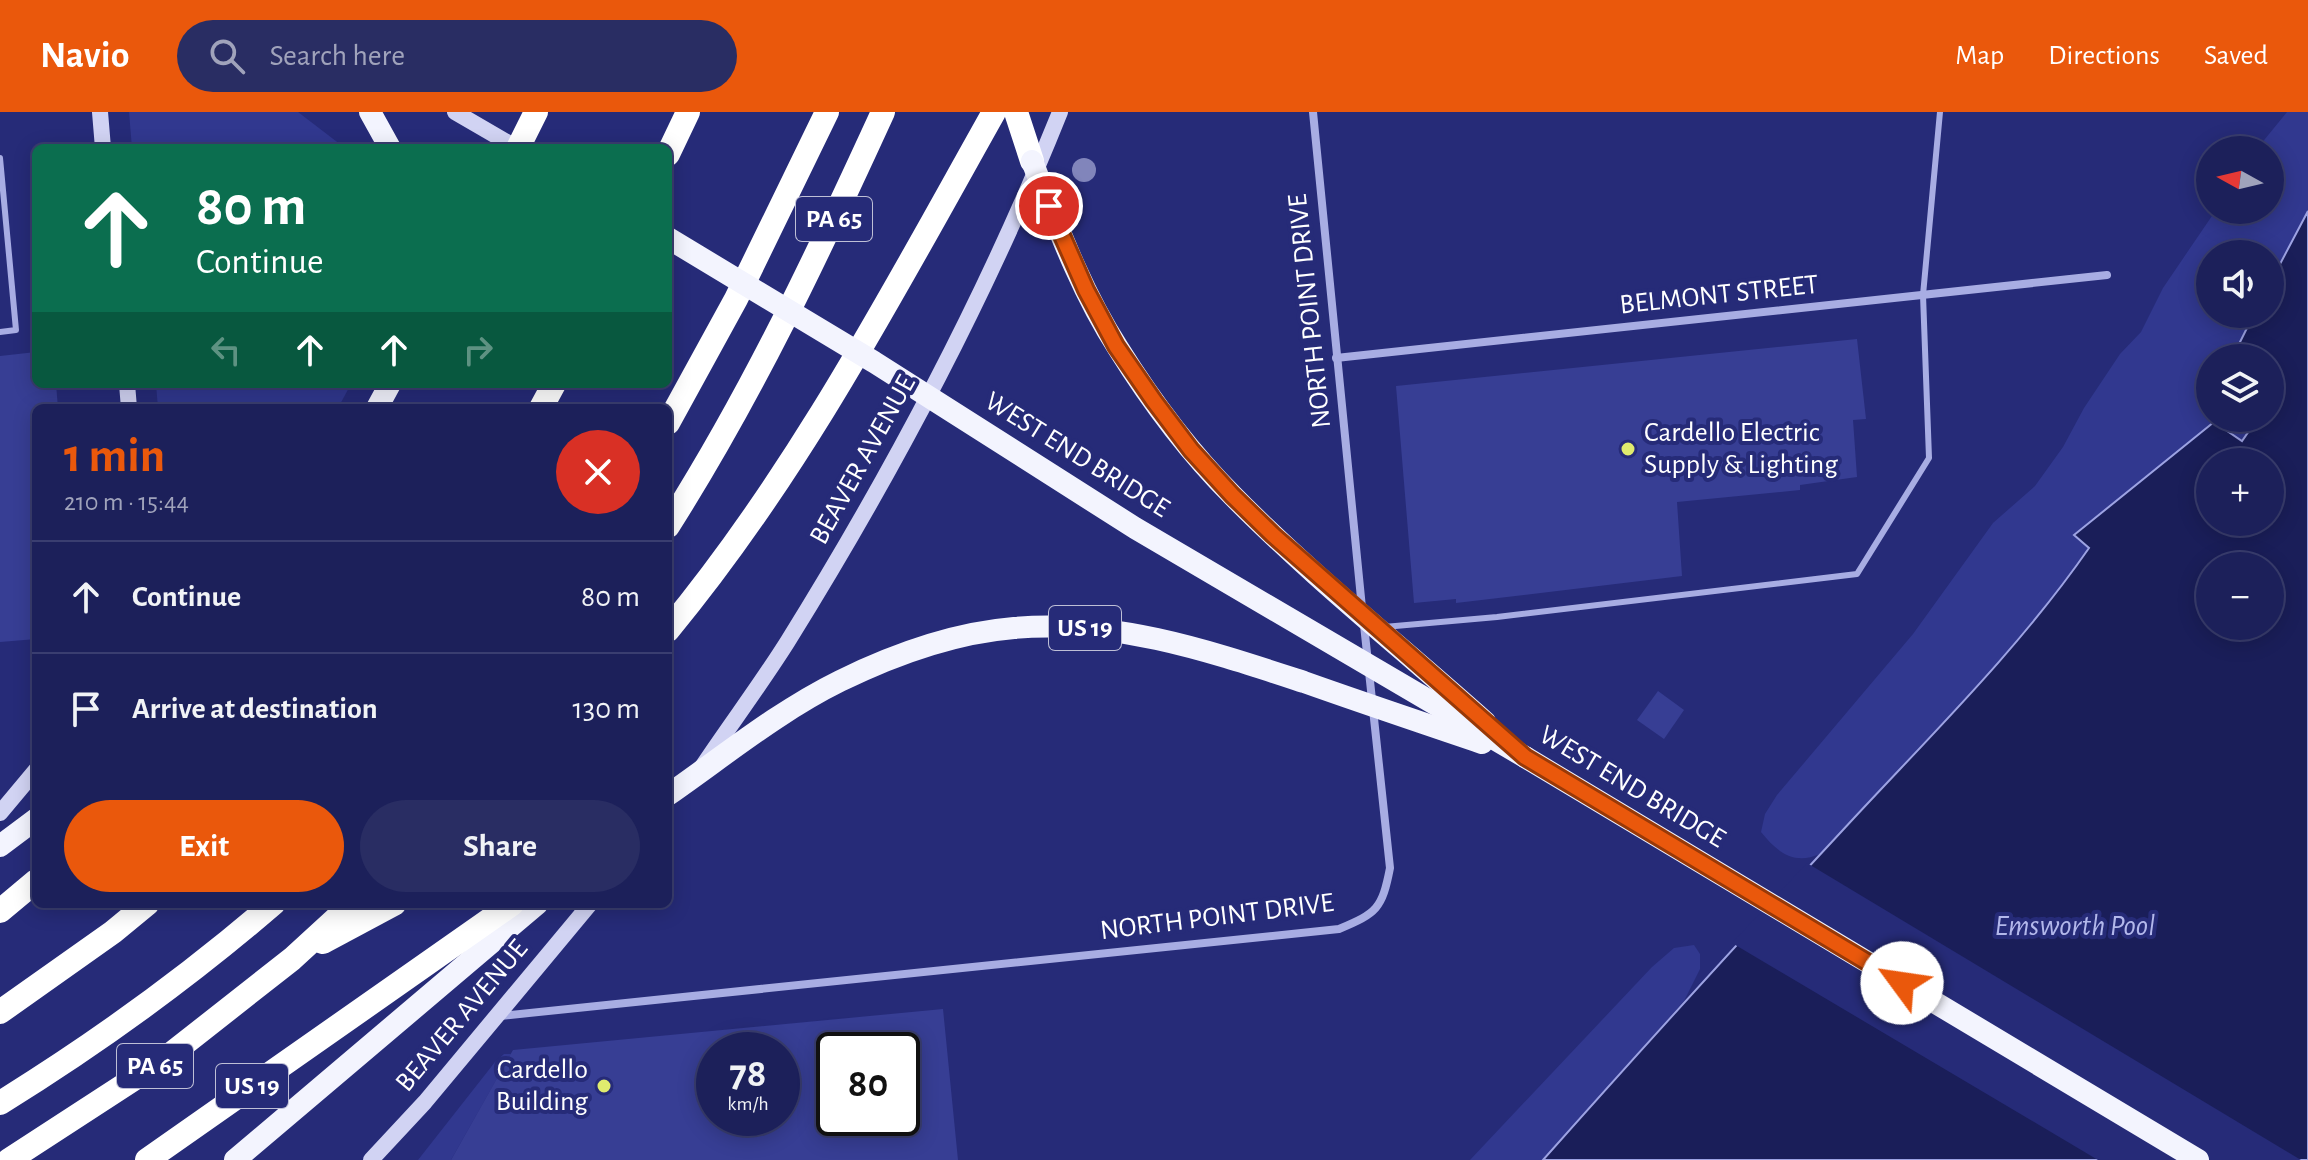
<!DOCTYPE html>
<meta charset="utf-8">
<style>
body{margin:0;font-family:"Alegreya Sans",sans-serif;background:#292d63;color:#f1f3f6;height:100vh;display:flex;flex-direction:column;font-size:30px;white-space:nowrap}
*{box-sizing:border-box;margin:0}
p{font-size:26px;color:#a0a3bb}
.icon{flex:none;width:44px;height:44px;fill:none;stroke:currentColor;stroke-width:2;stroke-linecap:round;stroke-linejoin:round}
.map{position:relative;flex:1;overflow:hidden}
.drawer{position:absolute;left:32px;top:292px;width:640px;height:504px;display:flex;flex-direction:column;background:#1c205a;border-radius:12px;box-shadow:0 4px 20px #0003,0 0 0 2px #3a3e70}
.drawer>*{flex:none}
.banner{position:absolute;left:32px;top:32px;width:640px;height:244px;border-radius:12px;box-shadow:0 4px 20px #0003,0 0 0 2px #3a3e70;background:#0b6e4f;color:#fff;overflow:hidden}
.needle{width:52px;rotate:278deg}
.tools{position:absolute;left:2196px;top:24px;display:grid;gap:16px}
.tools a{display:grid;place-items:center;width:88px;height:88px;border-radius:50%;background:#1c205a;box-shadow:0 4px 20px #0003,0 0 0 2px #3a3e70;font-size:40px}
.speed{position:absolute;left:696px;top:920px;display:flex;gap:16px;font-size:40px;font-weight:700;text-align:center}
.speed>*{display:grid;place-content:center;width:104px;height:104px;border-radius:50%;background:#1c205a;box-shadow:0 4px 20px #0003,0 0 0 2px #3a3e70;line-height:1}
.speed small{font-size:20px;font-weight:400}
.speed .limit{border:4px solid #111;border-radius:12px;background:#fff;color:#111}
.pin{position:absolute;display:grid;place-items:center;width:68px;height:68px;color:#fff;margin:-34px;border:4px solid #fff;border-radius:50%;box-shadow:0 2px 8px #0007}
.me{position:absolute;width:88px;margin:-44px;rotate:301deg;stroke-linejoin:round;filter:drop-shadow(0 0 6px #0008)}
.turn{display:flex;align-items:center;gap:28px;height:168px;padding:0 32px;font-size:36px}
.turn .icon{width:104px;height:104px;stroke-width:2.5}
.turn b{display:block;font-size:56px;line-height:68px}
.lanes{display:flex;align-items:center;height:76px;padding:0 32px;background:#0003;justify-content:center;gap:40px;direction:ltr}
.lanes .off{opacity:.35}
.round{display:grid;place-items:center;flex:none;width:84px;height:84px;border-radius:42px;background:#292d63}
.head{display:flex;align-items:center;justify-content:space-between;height:136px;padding:0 32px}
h1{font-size:48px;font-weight:700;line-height:60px;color:#ea580c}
.cta{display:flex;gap:16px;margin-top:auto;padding:16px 32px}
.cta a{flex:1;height:92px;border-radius:48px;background:#ea580c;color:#fff;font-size:32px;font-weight:700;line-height:92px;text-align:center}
.cta a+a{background:#292d63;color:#f1f3f6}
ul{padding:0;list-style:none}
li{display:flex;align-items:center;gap:24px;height:112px;padding:0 32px;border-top:2px solid #3a3e70}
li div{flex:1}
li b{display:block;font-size:30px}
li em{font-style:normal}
header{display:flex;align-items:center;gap:48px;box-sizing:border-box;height:112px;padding:0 40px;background:#ea580c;color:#fff}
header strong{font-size:38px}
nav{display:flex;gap:44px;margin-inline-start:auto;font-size:28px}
.search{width:560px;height:72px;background:#292d63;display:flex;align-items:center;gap:20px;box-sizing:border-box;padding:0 28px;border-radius:44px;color:#a0a3bb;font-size:30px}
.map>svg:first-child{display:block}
.green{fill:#31388f}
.water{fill:#1a1e59;stroke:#9da3e3;stroke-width:2;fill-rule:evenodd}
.pier{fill:#262b78}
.building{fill:#373e94;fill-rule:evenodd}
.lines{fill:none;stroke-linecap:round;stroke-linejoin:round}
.service{stroke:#a8ade3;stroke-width:6}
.minor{stroke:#a8ade3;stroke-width:8}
.secondary{stroke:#d1d3f3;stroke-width:16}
.trunk{stroke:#f3f4fe;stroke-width:22}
.motorway{stroke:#fff;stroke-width:24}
.trunk-bridge{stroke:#f3f4fe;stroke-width:22}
.tree{fill:#8185bb}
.route-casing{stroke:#983908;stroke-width:20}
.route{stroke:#ea580c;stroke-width:14}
.poi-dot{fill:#e0eb6e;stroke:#262b78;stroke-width:3}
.labels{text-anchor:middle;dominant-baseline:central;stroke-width:8;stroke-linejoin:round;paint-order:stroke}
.shield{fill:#262b78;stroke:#bebfd6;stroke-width:2}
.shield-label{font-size:26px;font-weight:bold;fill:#fff}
.street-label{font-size:28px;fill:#fff;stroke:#262b78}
.poi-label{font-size:28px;fill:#fff;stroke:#262b78;text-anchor:start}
.water-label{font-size:30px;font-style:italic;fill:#b3b8eb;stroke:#262b78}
</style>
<header>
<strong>Navio</strong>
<div class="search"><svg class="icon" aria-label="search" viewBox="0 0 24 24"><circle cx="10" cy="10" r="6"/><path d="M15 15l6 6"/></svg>Search here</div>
<nav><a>Map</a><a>Directions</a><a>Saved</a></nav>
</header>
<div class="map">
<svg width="2308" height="1048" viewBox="0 0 2308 1048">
<rect width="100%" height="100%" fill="#262b78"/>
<g class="green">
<polygon points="129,0 298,0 345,36 132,36"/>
<path d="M2287,0h21v99l-38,72v-29h-60v60h44l-22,44h-22v60h48l-16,24 -167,92 14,14c-77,111 -176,207 -269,306 -26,11 -42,-1 -59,-22l4,-18 12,-19 136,-161 80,-111 42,-37 28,-39 21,-39 36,-54 21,-22 22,-44 53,-78h54v-60h-14z"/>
<polygon points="156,272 351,272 338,296 158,296"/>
<polygon points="1694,833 1700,842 1700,857 1684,889 1543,1048 1470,1048 1652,855 1674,836"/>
<polygon points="504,942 511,942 451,1048 418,1048 495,950"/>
</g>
<path class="water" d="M2308,99v949h-765c102,-115 206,-229 311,-342 81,-87 167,-172 235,-270l-15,-13 140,-113 28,19 16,-23h12v-60h-38l22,-44h16v-31zM2210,350h60v60h-60zM2210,454h60v60h-60z"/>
<polygon class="pier" points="1807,751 2301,1048 2098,1048 1732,831"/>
<g class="building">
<polygon points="1857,227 1866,307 1853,308 1857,365 1800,373 1800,378 1677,390 1682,464 1456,491 1456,487 1414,491 1396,274"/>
<polygon points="36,240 36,272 56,272 58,296 36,296 36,487 32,488 36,527 0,530 0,244"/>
<polygon points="1658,579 1684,598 1664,627 1637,608"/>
<path d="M943,897l15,151h-507l62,-110zM714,938h68v68h-68zM834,938h68v68h-68z"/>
</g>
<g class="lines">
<g class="service">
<polyline points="0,46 16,218 0,220"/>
<polyline points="1384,515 1497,505 1857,462 1929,346 1923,183 1940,0"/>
</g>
<g class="minor">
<polyline points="1313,0 1362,496"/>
<polyline points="1336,246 2107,163"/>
<path d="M500,904l839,-87c38,-16 43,-20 51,-61l-26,-243"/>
</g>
<g class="secondary">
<polyline points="100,0 103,36"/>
<polyline points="455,0 517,36"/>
<polyline points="127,272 129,296"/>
<path d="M702,655c28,-42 59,-83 86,-126 105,-169 198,-344 272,-529"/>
<polyline points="0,701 36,658"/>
<polyline points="371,1048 425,990 590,792"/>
</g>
<g class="trunk">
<polyline points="370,0 390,36"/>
<polyline points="377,296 390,272"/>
<polyline points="1525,645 2198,1048"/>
<polyline points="0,734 36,707"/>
<polyline points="235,1048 537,792"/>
</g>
<g class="motorway">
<polyline points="1016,0 1032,49"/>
<polyline points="518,36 536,0"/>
<polyline points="668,42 688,0"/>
<polyline points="541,296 554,272"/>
<polyline points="668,311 736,187 827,0"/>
<path d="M668,414c84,-132 150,-272 215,-414"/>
<path d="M668,518c131,-158 226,-340 326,-518"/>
<polyline points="0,799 36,769"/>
<polyline points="323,830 394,792"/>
<polyline points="0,900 113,820 147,792"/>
<path d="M0,991c97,-60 187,-125 273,-199"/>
<polyline points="9,1048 166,946 292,847 352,792"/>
<polyline points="147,1048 512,792"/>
</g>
<g class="trunk-bridge">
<path d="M1032,49c25,64 49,130 86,187 33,53 71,104 115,148 79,80 168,151 252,226"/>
<polyline points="668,126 874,250 1135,416 1525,645"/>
<path d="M668,683c56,-39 111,-84 172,-114 55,-27 113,-48 174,-53 101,-9 195,23 290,54 59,21 119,41 178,61"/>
</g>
</g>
<circle class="tree" cx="1084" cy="58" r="12"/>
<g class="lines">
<defs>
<polyline id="route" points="1049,94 1086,178 1116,234 1154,289 1191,338 1232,383 1273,423 1525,645 1902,871"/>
</defs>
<use href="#route" class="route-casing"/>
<use href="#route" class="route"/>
</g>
<g class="poi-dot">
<circle cx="1628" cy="337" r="8"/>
<circle cx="604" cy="974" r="8"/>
</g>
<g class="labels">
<g class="shield">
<rect x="796" y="85" width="76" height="44" rx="6"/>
<rect x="1049" y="494" width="72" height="44" rx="6"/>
<rect x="117" y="932" width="76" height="44" rx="6"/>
<rect x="216" y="952" width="72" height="44" rx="6"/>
</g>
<g class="shield-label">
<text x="834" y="107">PA 65</text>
<text x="1085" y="516">US 19</text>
<text x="155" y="954">PA 65</text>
<text x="252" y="974">US 19</text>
</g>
<g class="street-label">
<text transform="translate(1719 183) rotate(-6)">BELMONT STREET</text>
<text transform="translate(1310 199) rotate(-96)">NORTH POINT DRIVE</text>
<text transform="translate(1077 343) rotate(32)">WEST END BRIDGE</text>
<text transform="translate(863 348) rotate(-61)">BEAVER AVENUE</text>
<text transform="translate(1632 675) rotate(31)">WEST END BRIDGE</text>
<text transform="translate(1217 805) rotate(-7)">NORTH POINT DRIVE</text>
<text transform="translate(462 904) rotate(-50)">BEAVER AVENUE</text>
</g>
<g class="poi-label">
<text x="1644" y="321">Cardello Electric<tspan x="1644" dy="32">Supply &amp; Lighting</tspan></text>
<text x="588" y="958" text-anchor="end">Cardello<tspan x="588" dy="32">Building</tspan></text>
</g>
<g class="water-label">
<text x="2075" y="814">Emsworth Pool</text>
</g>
</g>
</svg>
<div class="tools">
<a><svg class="needle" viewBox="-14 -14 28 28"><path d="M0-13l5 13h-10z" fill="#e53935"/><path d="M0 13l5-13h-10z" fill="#a0a3bb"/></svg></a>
<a><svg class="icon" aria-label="sound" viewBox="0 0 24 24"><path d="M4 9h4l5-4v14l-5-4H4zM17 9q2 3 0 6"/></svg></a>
<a><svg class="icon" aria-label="layers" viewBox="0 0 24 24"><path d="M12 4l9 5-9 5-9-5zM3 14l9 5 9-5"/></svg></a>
<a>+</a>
<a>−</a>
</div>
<div class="speed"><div>78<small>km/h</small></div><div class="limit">80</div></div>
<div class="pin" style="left:1049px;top:94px;background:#d93025"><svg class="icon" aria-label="arrive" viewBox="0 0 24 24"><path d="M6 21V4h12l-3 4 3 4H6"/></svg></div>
<svg class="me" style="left:1902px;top:871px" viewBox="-20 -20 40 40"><circle r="19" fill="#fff"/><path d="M0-13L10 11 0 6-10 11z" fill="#ea580c"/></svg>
<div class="banner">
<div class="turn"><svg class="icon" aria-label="ahead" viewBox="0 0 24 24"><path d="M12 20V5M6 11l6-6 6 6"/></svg><div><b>80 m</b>Continue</div></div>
<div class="lanes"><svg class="icon off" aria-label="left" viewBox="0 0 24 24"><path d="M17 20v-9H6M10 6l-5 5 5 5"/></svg><svg class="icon" aria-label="ahead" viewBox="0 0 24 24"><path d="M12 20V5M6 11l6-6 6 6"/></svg><svg class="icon" aria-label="ahead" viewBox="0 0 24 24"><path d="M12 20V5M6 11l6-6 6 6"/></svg><svg class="icon off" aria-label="right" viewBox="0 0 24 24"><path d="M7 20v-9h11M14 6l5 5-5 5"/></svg></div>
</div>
<section class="drawer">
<div class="head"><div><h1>1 min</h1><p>210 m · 15:44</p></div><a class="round" style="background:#d93025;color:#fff"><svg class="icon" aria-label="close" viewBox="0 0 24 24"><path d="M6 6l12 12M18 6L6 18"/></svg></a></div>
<ul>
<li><svg class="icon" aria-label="ahead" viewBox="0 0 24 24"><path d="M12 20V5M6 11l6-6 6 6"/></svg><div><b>Continue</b></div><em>80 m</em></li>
<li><svg class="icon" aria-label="arrive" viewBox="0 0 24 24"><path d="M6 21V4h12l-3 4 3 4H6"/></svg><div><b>Arrive at destination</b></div><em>130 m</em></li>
</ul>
<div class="cta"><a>Exit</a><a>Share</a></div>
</section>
</div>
